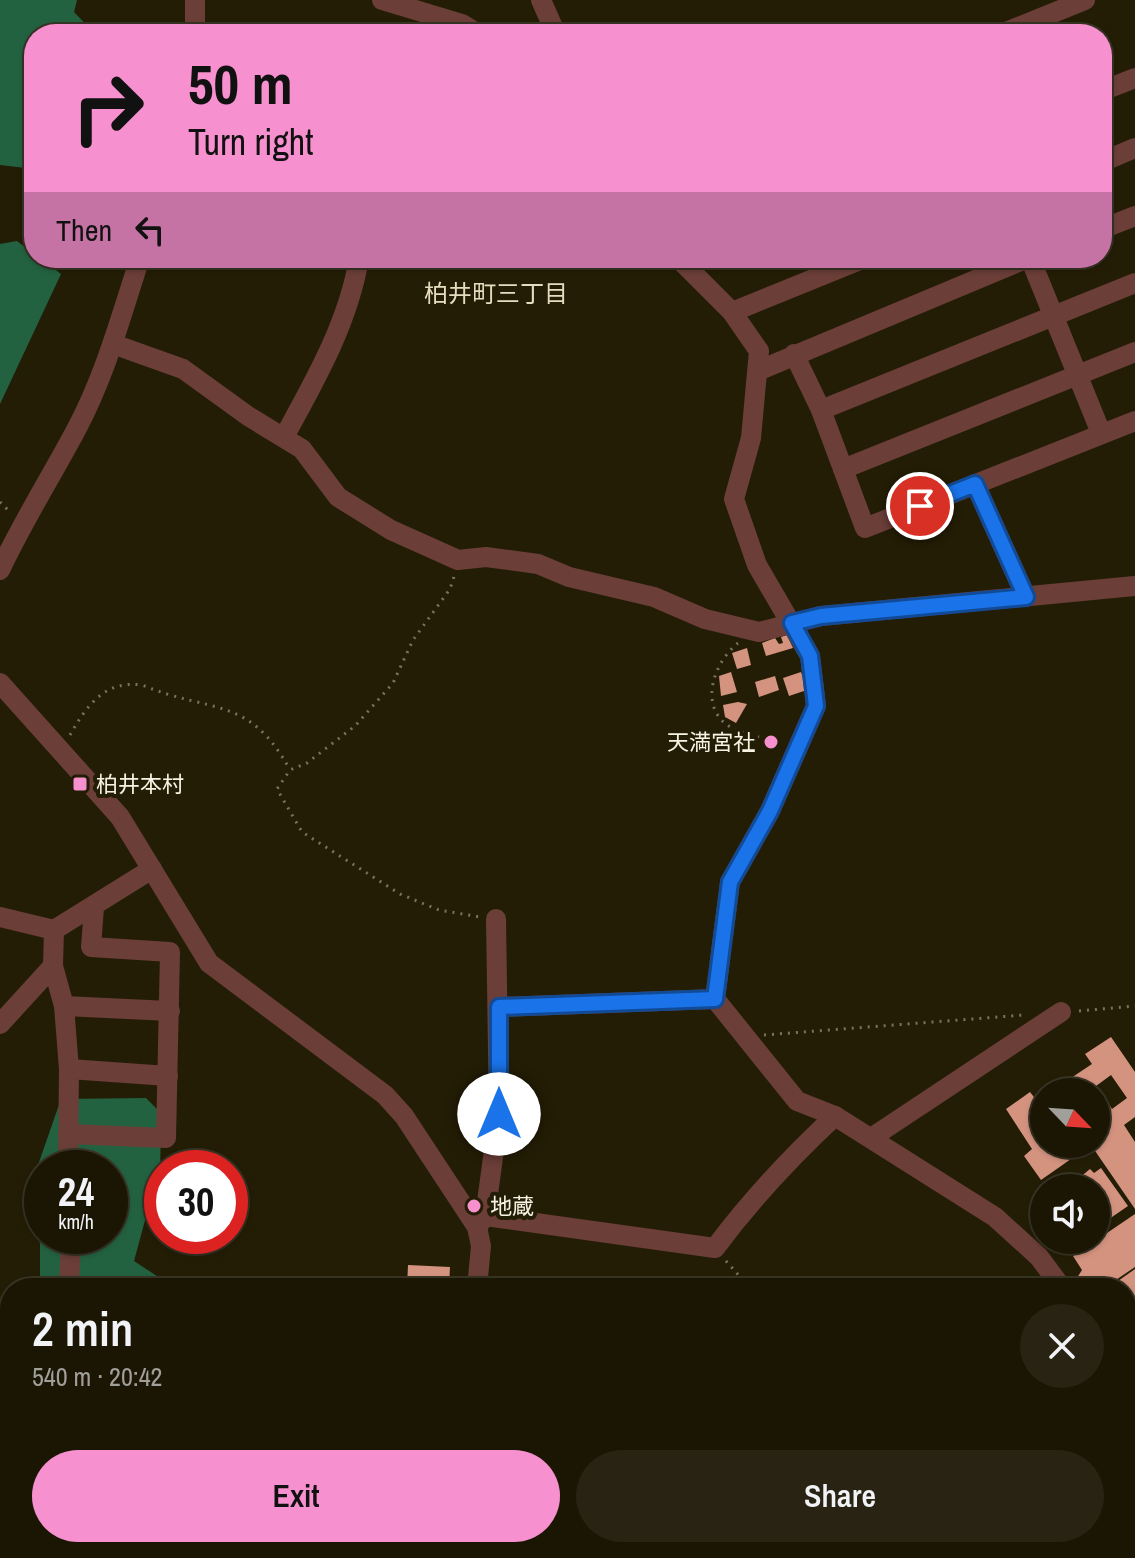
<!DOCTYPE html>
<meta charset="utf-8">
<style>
body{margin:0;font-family:"Archivo Narrow","Noto Sans JP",sans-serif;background:#282313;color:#f1f3f6;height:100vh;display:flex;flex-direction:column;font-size:30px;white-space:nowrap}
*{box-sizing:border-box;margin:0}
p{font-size:26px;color:#a09f9a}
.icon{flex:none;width:44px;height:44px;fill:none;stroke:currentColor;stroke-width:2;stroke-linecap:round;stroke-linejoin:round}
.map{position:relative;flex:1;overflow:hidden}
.sheet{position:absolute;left:0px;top:1278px;width:1136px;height:280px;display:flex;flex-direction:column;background:#1b1604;border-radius:32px 32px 0 0;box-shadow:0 2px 6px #0004,0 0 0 2px #393526}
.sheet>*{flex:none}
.hud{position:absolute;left:24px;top:24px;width:1088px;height:244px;border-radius:32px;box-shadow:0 2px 6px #0004,0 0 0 2px #393526;background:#f790ce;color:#111;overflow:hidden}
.needle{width:52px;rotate:115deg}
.fabs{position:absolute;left:1030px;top:1078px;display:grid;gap:16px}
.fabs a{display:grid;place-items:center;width:80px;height:80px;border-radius:50%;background:#1b1604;box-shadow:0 2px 6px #0004,0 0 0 2px #393526;font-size:40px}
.speed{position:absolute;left:24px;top:1150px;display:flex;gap:16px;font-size:40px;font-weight:700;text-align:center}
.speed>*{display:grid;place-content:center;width:104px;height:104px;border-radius:50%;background:#1b1604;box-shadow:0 2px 6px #0004,0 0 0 2px #393526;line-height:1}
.speed small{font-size:20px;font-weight:400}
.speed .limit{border:12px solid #d22;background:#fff;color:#111}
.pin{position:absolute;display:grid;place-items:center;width:68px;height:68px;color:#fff;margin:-34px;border:4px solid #fff;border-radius:50%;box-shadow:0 2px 8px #0007}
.me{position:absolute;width:88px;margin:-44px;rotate:0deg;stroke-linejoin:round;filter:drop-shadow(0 0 6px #0008)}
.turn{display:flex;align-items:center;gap:28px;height:168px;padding:0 32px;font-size:36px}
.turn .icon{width:104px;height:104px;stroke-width:2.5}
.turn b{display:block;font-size:56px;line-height:68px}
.then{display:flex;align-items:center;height:76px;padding:0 32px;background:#0003;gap:16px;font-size:30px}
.round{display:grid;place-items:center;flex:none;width:84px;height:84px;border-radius:42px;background:#282313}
.overview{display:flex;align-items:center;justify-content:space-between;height:136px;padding:0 32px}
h1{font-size:48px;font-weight:600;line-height:60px}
.button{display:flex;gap:16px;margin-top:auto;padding:16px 32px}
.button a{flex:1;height:92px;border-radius:48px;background:#f790ce;color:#111;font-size:32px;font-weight:600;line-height:92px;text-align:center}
.button a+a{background:#282313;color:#f1f3f6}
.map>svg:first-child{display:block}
.forest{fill:#236241;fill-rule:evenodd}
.building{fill:#d4937f;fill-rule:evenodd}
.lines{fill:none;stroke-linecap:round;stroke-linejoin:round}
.path{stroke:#78735e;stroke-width:3;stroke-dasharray:2 6;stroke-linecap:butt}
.minor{stroke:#6b3e38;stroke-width:20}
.route-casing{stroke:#114b97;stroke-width:20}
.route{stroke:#1a73e8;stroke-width:14}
.poi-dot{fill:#f790ce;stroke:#241d05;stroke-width:3}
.labels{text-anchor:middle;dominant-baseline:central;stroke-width:8;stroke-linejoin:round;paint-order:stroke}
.poi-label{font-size:22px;fill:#f7f3e4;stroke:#241d05;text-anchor:start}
.neighbourhood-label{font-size:24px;fill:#e5dcbf;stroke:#241d05}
</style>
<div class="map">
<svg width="1135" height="1558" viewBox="0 0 1135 1558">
<rect width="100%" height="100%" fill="#241d05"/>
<g class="forest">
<polygon points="0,0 77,0 74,12 95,34 34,34 34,169 0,165"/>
<polygon points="17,241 34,254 34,258 40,258 61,274 0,404 0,244"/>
<path d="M146,1098l15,15 -1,71 -13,29 -13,48 41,27h-135v-44l-11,-53 32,-92zM42,1168h68v68h-68z"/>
<polygon points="10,1446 10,1546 0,1538 0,1493"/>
</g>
<g class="building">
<polygon points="787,635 793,648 766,656 762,643 775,638 779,644 783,643 781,637"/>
<polygon points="747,648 751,665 737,669 732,653"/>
<polygon points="731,672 737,692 721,696 719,676"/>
<polygon points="801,672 807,690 789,696 783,678"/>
<polygon points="775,676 779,690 759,697 755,682"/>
<polygon points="738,702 747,704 736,723 725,717 723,705"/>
<circle cx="770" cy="742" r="8"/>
<path d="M1111,1037l24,35v45l-11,8 11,17v67l-44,-64 -50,35 -17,-24 8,-7 -26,-40 24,-17 7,9 7,-5v24l-3,2 3,22h52v-52h-46l42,-28 -7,-10zM1111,1075l16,23 -15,11 -16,-23z"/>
<polygon points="1101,1168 1128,1206 1096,1228 1096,1188 1067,1188 1090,1169 1094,1173"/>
<polygon points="1135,1214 1135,1267 1104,1288 1092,1284 1078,1288 1075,1281 1082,1270 1073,1256"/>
<polygon points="1065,1240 1081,1240 1082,1242 1071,1249"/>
<polygon points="408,1265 450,1267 449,1288 407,1288"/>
<polygon points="1135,1269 1135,1304 1118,1281"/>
<polygon points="1126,1346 1135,1360 1135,1376 1126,1382"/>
</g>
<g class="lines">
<g class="path">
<polyline points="0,502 11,513"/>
<polyline points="454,577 450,589 413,640 393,683 355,726 307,763 290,770 277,789 302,832 400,894 439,910 480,917"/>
<path d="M738,643c-26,21 -41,68 -4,86 8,4 17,5 25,8"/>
<path d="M70,735c17,-30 35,-55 72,-50 70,29 107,10 148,85"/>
<polyline points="1079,1011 1135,1006"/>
<polyline points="764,1035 1024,1015"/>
<polyline points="726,1261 750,1288"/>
<polyline points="0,1305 10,1309"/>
<polyline points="1024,1558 1025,1548"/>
</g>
<g class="minor">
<polyline points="195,0 195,34"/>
<polyline points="382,0 462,24 478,34"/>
<polyline points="541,0 556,34"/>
<polyline points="1001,34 1085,0"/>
<polyline points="1102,91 1135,78"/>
<polyline points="1102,162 1135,148"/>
<polyline points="1102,229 1135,216"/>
<polyline points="678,258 732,312 759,351 751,438 734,499 757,565 810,656 816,706 770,811 730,882 715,999 797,1101 835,1116 995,1217 1039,1257 1062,1288"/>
<polyline points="1030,258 1101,433"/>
<polyline points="732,312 865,258"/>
<polyline points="113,344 183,369 248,416 302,449 338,497 391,530 458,560 486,557 538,564 569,577 654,597 705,619 759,632 821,616 1135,586"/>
<polyline points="794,354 821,410 865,528 1135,421"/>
<polyline points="760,370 1028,258"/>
<polyline points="821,410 1135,283"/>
<path d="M284,437c31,-56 65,-116 75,-179"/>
<polyline points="843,469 1135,352"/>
<polyline points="975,484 1026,597"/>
<path d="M0,570c23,-49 51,-93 76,-140 29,-54 45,-114 64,-172"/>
<polyline points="0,683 120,817 209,963 385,1095 404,1116 477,1227 481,1246 477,1288"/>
<polyline points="0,917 54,930 152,869"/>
<polyline points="54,930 53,966 64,1006 69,1069 68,1168"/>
<polyline points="64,1006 170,1011"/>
<polyline points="499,1007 715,999"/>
<polyline points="0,1024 53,966"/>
<polyline points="69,1069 168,1076"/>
<polyline points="68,1134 166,1138 170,952 91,947 94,907"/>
<polyline points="871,1138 1061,1012"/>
<path d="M485,1216l230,32c35,-47 76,-91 120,-132"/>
<polyline points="477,1227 485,1216 499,1114 496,919"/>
<polyline points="69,1288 71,1236"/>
<polyline points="39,1558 42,1548"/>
<polyline points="463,1558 463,1548"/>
<polyline points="875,1558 880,1548"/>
<polyline points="1067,1558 1067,1548"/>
</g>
</g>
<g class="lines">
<defs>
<polyline id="route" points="499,1114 499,1007 715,999 730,882 770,811 816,706 810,656 792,623 821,616 1026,597 975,484 920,506"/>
</defs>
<use href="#route" class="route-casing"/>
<use href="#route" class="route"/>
</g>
<g class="poi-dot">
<circle cx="771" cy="742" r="8"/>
<rect x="72" y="776" width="16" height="16" rx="4"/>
<circle cx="474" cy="1206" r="8"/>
</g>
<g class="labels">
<g class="poi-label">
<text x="755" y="742" text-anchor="end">天満宮社</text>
<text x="96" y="784">柏井本村</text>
<text x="490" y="1206">地蔵</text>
</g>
<g class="neighbourhood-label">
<text x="496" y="293">柏井町三丁目</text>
</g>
</g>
</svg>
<div class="fabs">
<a><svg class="needle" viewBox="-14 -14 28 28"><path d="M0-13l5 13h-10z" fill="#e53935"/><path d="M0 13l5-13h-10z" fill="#a09f9a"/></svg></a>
<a><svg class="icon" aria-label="sound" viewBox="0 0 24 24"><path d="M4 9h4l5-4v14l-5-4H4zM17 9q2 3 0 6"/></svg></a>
</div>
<div class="speed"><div>24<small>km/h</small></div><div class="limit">30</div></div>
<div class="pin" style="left:920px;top:506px;background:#d93025"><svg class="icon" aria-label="arrive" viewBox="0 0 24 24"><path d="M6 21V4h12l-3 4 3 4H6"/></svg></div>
<svg class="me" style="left:499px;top:1114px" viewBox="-20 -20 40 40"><circle r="19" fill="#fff"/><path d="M0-13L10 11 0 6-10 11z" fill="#1a73e8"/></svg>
<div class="hud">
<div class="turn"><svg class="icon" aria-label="right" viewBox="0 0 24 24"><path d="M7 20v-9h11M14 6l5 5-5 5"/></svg><div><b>50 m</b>Turn right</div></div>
<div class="then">Then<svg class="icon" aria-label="left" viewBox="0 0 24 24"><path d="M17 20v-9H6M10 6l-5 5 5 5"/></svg></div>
</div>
<section class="sheet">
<div class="overview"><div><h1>2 min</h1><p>540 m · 20:42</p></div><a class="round"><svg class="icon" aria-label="close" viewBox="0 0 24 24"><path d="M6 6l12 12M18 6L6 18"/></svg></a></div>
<div class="button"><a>Exit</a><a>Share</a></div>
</section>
</div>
